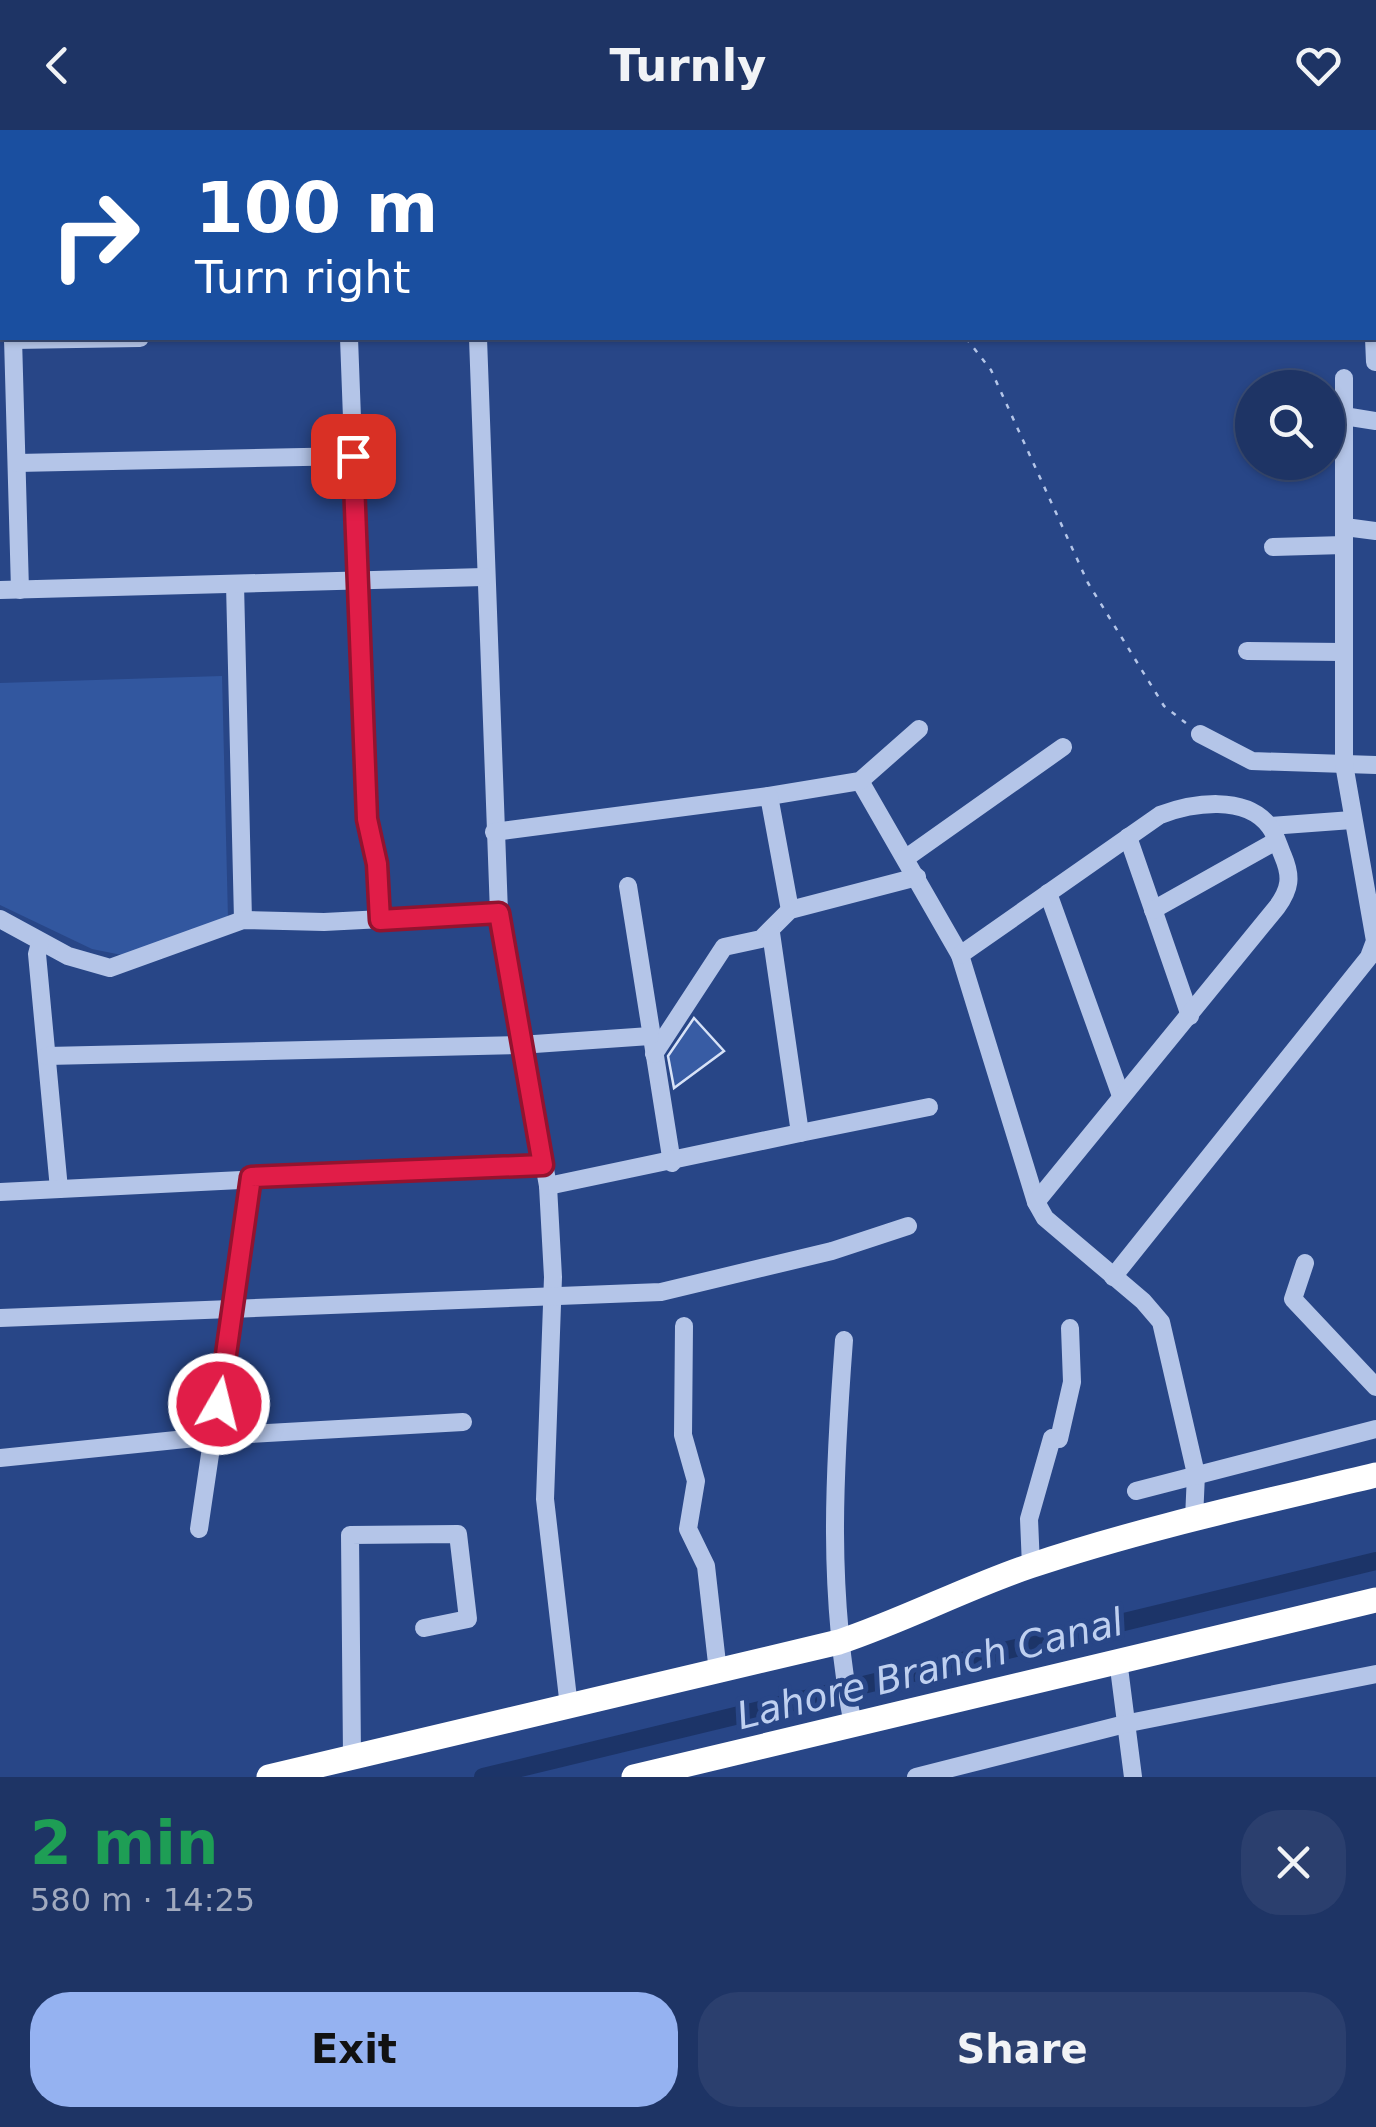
<!DOCTYPE html>
<meta charset="utf-8">
<style>
body{margin:0;font-family:"DejaVu Sans",sans-serif;background:#2b3f6e;color:#f1f3f6;height:100vh;display:flex;flex-direction:column;font-size:38px;white-space:nowrap}
*{box-sizing:border-box;margin:0}
p{font-size:32px;color:#a1aabf}
.icon{flex:none;width:55px;height:55px;fill:none;stroke:currentColor;stroke-width:2;stroke-linecap:round;stroke-linejoin:round}
.map{position:relative;height:1647px;overflow:hidden}
.details{display:flex;flex-direction:column;background:#1e3465;flex:1}
.details>*{flex:none}
.banner{position:absolute;left:0px;top:0px;width:1378px;height:210px;box-shadow:0 2px 8px #0004,0 0 0 2px #3c4f79;background:#1a4fa0;color:#fff;overflow:hidden}
.controls{position:absolute;left:1235px;top:240px;display:grid;gap:20px}
.controls a{display:grid;place-items:center;width:110px;height:110px;border-radius:50%;background:#1e3465;box-shadow:0 2px 8px #0004,0 0 0 2px #3c4f79;font-size:50px}
.pin{position:absolute;display:grid;place-items:center;width:85px;height:85px;color:#fff;margin:-42px;border-radius:20px;box-shadow:0 5px 15px #0006}
.me{position:absolute;width:110px;margin:-55px;rotate:8deg;stroke-linejoin:round;filter:drop-shadow(0 0 8px #0008)}
.turn{display:flex;align-items:center;gap:35px;height:210px;padding:0 30px;font-size:45px}
.turn .icon{width:130px;height:130px;stroke-width:2.5}
.turn b{display:block;font-size:70px;line-height:85px}
.round{display:grid;place-items:center;flex:none;width:105px;height:105px;border-radius:40px;background:#2b3f6e}
.head{display:flex;align-items:center;justify-content:space-between;height:170px;padding:0 30px}
h1{font-size:60px;font-weight:700;line-height:75px;color:#1e9e55}
.primary-button{display:flex;gap:20px;margin-top:auto;padding:20px 30px}
.primary-button a{flex:1;height:115px;border-radius:40px;background:#95b2f1;color:#111;font-size:40px;font-weight:700;line-height:115px;text-align:center}
.primary-button a+a{background:#2b3f6e;color:#f1f3f6}
header{display:flex;justify-content:space-between;align-items:center;height:130px;padding:0 30px;background:#1e3465;font-size:45px;font-weight:700}
.map>svg:first-child{display:block}
.green{fill:#32579f}
.lines{fill:none;stroke-linecap:round;stroke-linejoin:round}
.canal{stroke:#1c3468;stroke-width:18}
.building{fill:#385ca4;stroke:#d7e2f7;stroke-width:2.5}
.path{stroke:#b4c5e8;stroke-width:2.5;stroke-dasharray:5 8;stroke-linecap:butt}
.minor{stroke:#b4c5e8;stroke-width:18}
.highway{stroke:#fff;stroke-width:25}
.route-casing{stroke:#92132f;stroke-width:25}
.route{stroke:#e11d48;stroke-width:18}
.labels{text-anchor:middle;dominant-baseline:central;stroke-width:10;stroke-linejoin:round;paint-order:stroke}
.water-label{font-size:38px;font-style:italic;fill:#bfd0f0;stroke:#284687}
</style>
<header><svg class="icon" aria-label="back" viewBox="0 0 24 24"><path d="M15 5l-7 7 7 7"/></svg>Turnly<svg class="icon" aria-label="heart" viewBox="0 0 24 24"><path d="M12 20l-8-8c-3-5 5-10 8-4 3-6 11-1 8 4z"/></svg></header>
<div class="map">
<svg width="1376" height="1647" viewBox="0 0 1376 1647">
<rect width="100%" height="100%" fill="#284687"/>
<polygon class="green" points="222,546 228,788 122,825 92,819 0,775 0,553"/>
<g class="lines">
<polyline class="canal" points="483,1647 1376,1431"/>
</g>
<polygon class="building" points="694,888 724,921 674,958 668,926"/>
<g class="lines">
<g class="path">
<polyline points="946,0 946,2"/>
<polyline points="966,208 991,240 1088,453 1164,576 1187,594"/>
</g>
<g class="minor">
<polyline points="6,0 6,2"/>
<polyline points="471,0 471,2"/>
<polyline points="681,0 681,2"/>
<polyline points="827,0 827,2"/>
<polyline points="922,0 922,2"/>
<polyline points="1316,1 1376,1"/>
<polyline points="0,88 2,88"/>
<polyline points="1375,149 1376,59"/>
<polyline points="13,208 20,460"/>
<polyline points="349,208 367,689 377,734 380,790"/>
<polyline points="478,208 499,783 548,1056 553,1147 545,1369 569,1577"/>
<polyline points="1374,208 1375,232"/>
<polyline points="13,210 140,208"/>
<polyline points="1344,286 1376,291"/>
<polyline points="1251,322 1252,322"/>
<polyline points="17,333 353,326"/>
<polyline points="1345,397 1376,401"/>
<polyline points="1273,417 1344,415"/>
<polyline points="235,454 243,790"/>
<polyline points="0,460 484,447"/>
<polyline points="1247,521 1343,522"/>
<polyline points="1200,604 1252,631 1376,635"/>
<polyline points="860,651 960,825 1036,1072 1045,1088 1143,1171 1161,1192 1196,1344 1194,1389"/>
<polyline points="769,666 860,651 919,599"/>
<polyline points="1270,696 1352,690"/>
<polyline points="494,702 769,666 790,780"/>
<polyline points="1128,707 1190,886"/>
<polyline points="906,728 1063,617"/>
<polyline points="628,756 672,1033"/>
<polyline points="1048,763 1121,966"/>
<polyline points="1153,780 1276,711"/>
<polyline points="0,789 68,826 110,838 243,790 324,792 499,783"/>
<polyline points="40,813 37,824 59,1059"/>
<path d="M960,825l200,-140c32,-12 86,-21 110,12 6,8 9,20 13,29 9,21 7,33 -6,51l-241,295"/>
<polyline points="654,924 724,817 761,809 790,780 917,747"/>
<polyline points="47,926 520,915 650,906"/>
<polyline points="800,1003 929,977"/>
<polyline points="548,1056 800,1003 771,803"/>
<polyline points="0,1062 543,1035"/>
<polyline points="1305,1133 1293,1169 1376,1257"/>
<polyline points="1113,1147 1369,827 1375,811 1344,634 1344,248"/>
<polyline points="0,1188 661,1162 832,1121 908,1096"/>
<polyline points="684,1196 683,1305 696,1351 688,1399 706,1436 718,1542"/>
<path d="M844,1210c-10,133 -17,253 9,385"/>
<polyline points="0,1328 215,1306 463,1292"/>
<polyline points="1136,1361 1376,1299"/>
<polyline points="199,1399 251,1047"/>
<polyline points="1031,1436 1029,1389 1052,1308 1059,1309 1072,1252 1070,1198"/>
<polyline points="1118,1530 1133,1647"/>
<polyline points="352,1627 350,1405 458,1404 468,1489 424,1498"/>
<polyline points="916,1647 1129,1593 1376,1544"/>
</g>
<g class="highway">
<path d="M269,1647l570,-135c66,-22 126,-54 191,-76 113,-38 230,-63 346,-91"/>
<polyline points="634,1647 1376,1470"/>
</g>
</g>
<g class="lines">
<defs>
<polyline id="route" points="219,1274 251,1047 543,1035 499,783 380,790 377,734 367,689 353,326"/>
</defs>
<use href="#route" class="route-casing"/>
<use href="#route" class="route"/>
</g>
<g class="labels">
<g class="water-label">
<text transform="translate(930 1539) rotate(-14)">Lahore Branch Canal</text>
</g>
</g>
</svg>
<div class="controls">
<a><svg class="icon" aria-label="search" viewBox="0 0 24 24"><circle cx="10" cy="10" r="6"/><path d="M15 15l6 6"/></svg></a>
</div>
<div class="pin" style="left:353px;top:326px;background:#d93025"><svg class="icon" aria-label="arrive" viewBox="0 0 24 24"><path d="M6 21V4h12l-3 4 3 4H6"/></svg></div>
<svg class="me" style="left:219px;top:1274px" viewBox="-20 -20 40 40"><circle r="17" fill="#e11d48" stroke="#fff" stroke-width="3"/><path d="M0-11L8 9 0 5-8 9z" fill="#fff"/></svg>
<div class="banner">
<div class="turn"><svg class="icon" aria-label="right" viewBox="0 0 24 24"><path d="M7 20v-9h11M14 6l5 5-5 5"/></svg><div><b>100 m</b>Turn right</div></div>
</div>
</div>
<section class="details">
<div class="head"><div><h1>2 min</h1><p>580 m · 14:25</p></div><a class="round"><svg class="icon" aria-label="close" viewBox="0 0 24 24"><path d="M6 6l12 12M18 6L6 18"/></svg></a></div>
<div class="primary-button"><a>Exit</a><a>Share</a></div>
</section>
